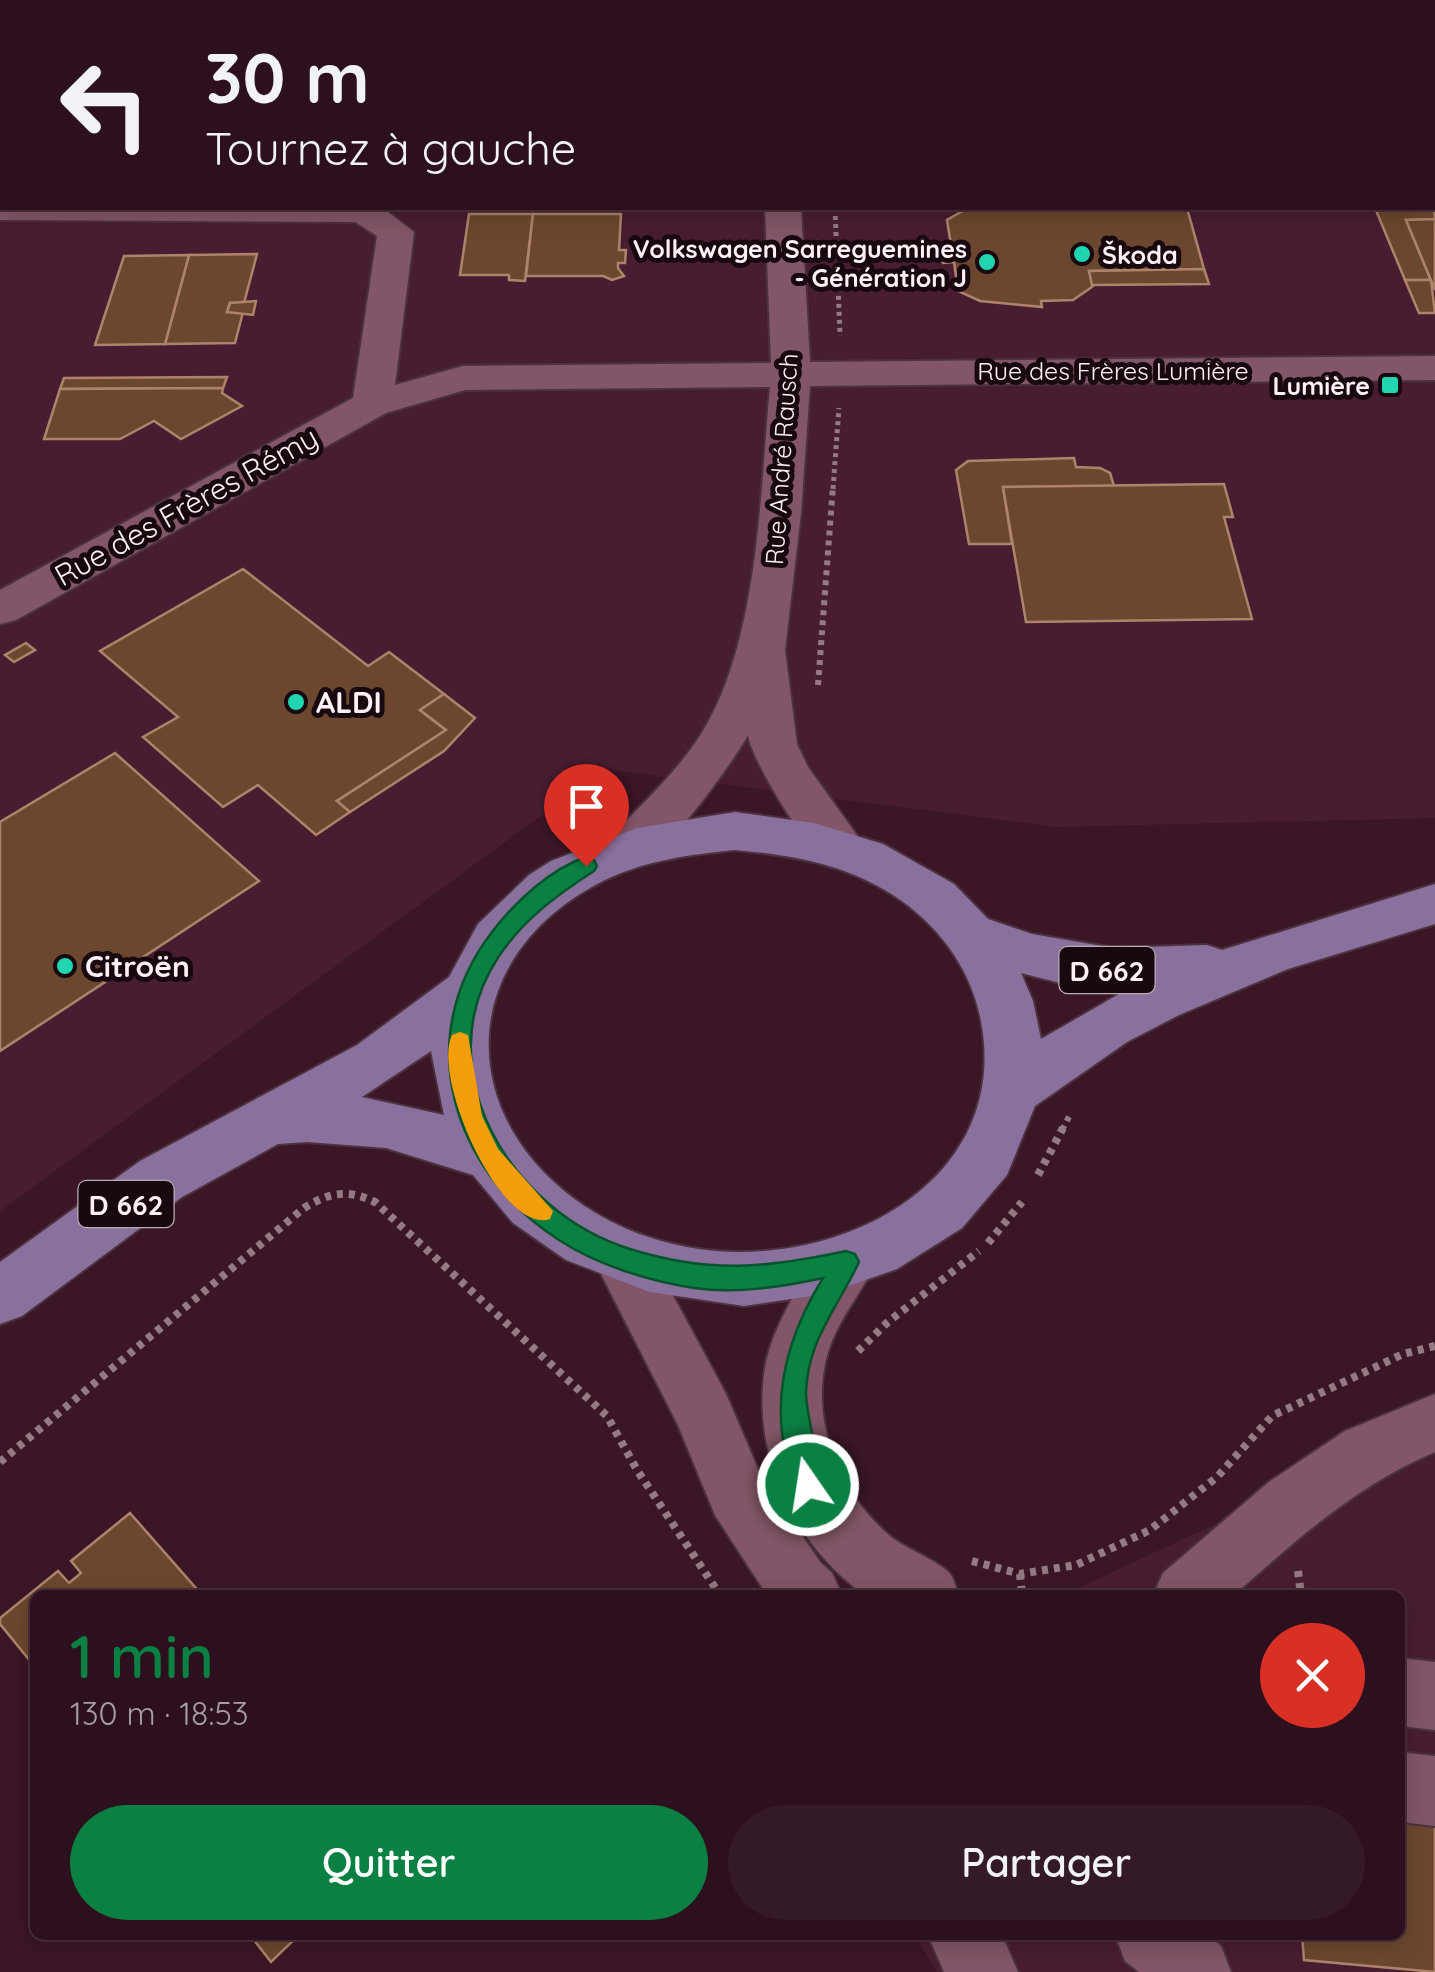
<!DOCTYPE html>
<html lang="fr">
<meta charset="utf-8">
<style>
body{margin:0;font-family:Quicksand,sans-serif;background:#341926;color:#f1f3f6;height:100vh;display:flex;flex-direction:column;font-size:38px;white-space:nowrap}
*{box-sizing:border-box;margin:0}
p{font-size:32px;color:#a69da4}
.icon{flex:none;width:55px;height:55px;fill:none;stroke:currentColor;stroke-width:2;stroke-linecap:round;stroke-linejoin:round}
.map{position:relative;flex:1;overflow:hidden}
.drawer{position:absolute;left:30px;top:1590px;width:1375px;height:350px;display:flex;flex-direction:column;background:#2c101d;border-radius:15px;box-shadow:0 5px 25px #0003,0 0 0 2px #48303b}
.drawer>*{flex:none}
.guide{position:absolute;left:0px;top:0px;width:1435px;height:210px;box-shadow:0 5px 25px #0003,0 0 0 2px #48303b;background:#2c101d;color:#f1f3f6;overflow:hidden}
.pin{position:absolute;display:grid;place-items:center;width:85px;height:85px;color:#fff;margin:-102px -42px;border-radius:50% 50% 50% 0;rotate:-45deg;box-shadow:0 0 10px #0007}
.pin .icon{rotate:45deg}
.me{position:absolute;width:110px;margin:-55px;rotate:347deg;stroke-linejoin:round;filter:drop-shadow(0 0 8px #0008)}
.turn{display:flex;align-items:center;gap:35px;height:210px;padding:0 40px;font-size:45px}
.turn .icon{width:130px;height:130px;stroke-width:2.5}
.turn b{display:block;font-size:70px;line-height:85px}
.round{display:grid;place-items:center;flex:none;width:105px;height:105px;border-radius:52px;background:#341926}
.headline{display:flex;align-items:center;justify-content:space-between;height:170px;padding:0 40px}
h1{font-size:60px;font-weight:600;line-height:75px;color:#0b8043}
.cta{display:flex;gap:20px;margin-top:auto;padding:20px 40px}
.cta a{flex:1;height:115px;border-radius:60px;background:#0b8043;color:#fff;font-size:40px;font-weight:600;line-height:115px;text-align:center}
.cta a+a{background:#341926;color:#f1f3f6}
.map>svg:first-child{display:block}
.built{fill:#491d31;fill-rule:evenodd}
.building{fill:#6c472f;stroke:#ad846a;stroke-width:2.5}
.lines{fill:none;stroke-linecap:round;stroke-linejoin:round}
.minor-casing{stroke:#4c313e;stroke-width:4}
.major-casing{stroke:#4c313e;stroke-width:4}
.path-far2{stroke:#937a85;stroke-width:5;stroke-dasharray:4 4;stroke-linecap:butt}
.path-far1{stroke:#937a85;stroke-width:6;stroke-dasharray:5 5;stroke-linecap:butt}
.path{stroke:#937a85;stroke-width:8;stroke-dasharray:6 6;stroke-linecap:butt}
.minor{fill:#825668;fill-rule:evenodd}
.major{fill:#8a709d;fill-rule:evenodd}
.route{fill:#0b8043;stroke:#07532c;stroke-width:2.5}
.slow{fill:#f59e0b}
.poi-dot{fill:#20d5b0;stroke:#18080f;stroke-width:4}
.labels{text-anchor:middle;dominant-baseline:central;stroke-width:10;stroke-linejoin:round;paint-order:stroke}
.far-poi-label{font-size:25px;font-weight:bold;fill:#fcf2f6;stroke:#18080f;text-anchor:end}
.far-street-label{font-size:25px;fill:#fcf2f6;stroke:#18080f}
.shield{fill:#18080f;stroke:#b8acb1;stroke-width:2.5}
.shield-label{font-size:28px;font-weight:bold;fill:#fcf2f6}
.street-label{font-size:30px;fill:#fcf2f6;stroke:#18080f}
.poi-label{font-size:30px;font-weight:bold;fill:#fcf2f6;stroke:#18080f;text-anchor:start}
</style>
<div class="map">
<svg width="1435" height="1972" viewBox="0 0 1435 1972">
<rect width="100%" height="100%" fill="#3b1627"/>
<g class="built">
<path d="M0,0h1435v818l-379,9 -451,-58 -605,442zM2,2h1430v206h-1430z"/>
<polygon points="1435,1422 1435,1972 937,1972 914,1935 1400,1935 1400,1595 1063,1595"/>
</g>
<g class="building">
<polygon points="1432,173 1435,219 1406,220 1431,280 1405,280 1375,208 1432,208"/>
<polygon points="1070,208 1187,208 1204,269 1089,271 1093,286 1089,289 1073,300 1041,301 1042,307 980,301 958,291 954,262 943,263 941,246 951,245 947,220 966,209"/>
<polygon points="469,214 533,214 525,281 509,280 509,275 460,275"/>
<polygon points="533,214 621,214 619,250 626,250 625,263 618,263 618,268 624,276 612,280 603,276 526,276"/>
<polygon points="1435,219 1435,290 1406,220"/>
<polygon points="257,254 244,303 230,303 227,312 243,312 235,343 165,344 189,255"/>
<polygon points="189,255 165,344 95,345 124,256"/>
<polygon points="1204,269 1209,284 1092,285 1089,271"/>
<polygon points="1405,280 1431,280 1435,313 1419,313"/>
<polygon points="256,301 253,315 227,312 230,303"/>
<polygon points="227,377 223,388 60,389 64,378"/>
<polygon points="223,388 222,393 242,406 181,439 154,421 120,439 44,439 60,389"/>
<polygon points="1074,458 1076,467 1100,468 1110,473 1114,486 1003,487 1012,544 969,544 956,470 968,461"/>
<polygon points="1224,484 1233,517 1224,517 1252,619 1026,622 1003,487"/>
<polygon points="243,569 368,666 389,652 444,694 420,710 446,730 337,801 350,812 316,835 258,785 223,807 143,737 178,717 100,651"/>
<polygon points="26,643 35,650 14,662 5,655"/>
<polygon points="444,694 475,718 444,751 350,812 337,801 446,730 420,710"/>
<polygon points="115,753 259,881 0,1051 0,822"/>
<polygon points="130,1513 202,1595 35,1595 35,1667 0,1624 0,1618 58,1571 69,1583 81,1573 71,1561"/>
<polygon points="1435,1812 1435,1972 1304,1960 1302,1935 1400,1935 1400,1821"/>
<polygon points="250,1935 299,1935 271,1962"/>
</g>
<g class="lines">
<defs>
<g id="minor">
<polygon points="375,0 465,0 463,2"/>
<rect x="594" y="0" width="32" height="2"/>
<rect x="757" y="0" width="32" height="2"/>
<polygon points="1088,0 1129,0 1130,2 1087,2"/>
<path d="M0,198l2,10h381l31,24 -19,153 68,-19 308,-3 -6,-155h36l9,154 625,-6v24l-625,6 -9,127 -16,137 12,94 11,23 58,81 -7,13c-12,4 -20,7 -31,1 -20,-9 -77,-103 -80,-127 -15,27 -80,117 -105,128 -12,4 -19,2 -31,-2l-7,-13 7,-13c32,-33 67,-65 91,-104 56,-93 57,-237 67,-344l-305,3 -79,23 -370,207 -16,4v-34l353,-192 24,-162 -22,-14 -355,-2z"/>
<polygon points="622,1233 643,1240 726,1394 760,1474 820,1562 832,1573 842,1595 767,1595 715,1515 678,1425 593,1258 601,1240"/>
<path d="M847,1237l21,7 8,18c-12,26 -30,48 -42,74 -31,71 1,154 57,201 15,12 48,24 59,37 4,5 6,15 9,21h-94c-70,-48 -114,-142 -100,-227 4,-25 16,-49 28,-71 15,-27 25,-50 54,-60z"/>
<path d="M1435,1394v58c-78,33 -138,87 -201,143h-81l10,-22 106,-91 76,-51z"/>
<polygon points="1400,1658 1435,1662 1435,1730 1400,1726"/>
<polygon points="1400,1752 1435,1756 1435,1826 1400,1822"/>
<polygon points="928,1935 1002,1935 1018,1972 944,1972"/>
<polygon points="1115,1935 1207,1935 1221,1946 1231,1972 1139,1972 1125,1961"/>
</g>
<path id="major" d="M735,812l79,11 69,21 71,40 34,35 44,15 82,14 93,-3 15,5 213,-66v40l-147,45 -109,46 -52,27 -92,64 -28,69 -45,53 -65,41 -71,25 -82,12 -94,-14 -84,-32 -53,-37 -40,-48 -87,-27 -79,-6 -29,2 -96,53 -160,119 -22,8v-62l140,-101 217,-116 92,-68 29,-53 51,-49 22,-14 86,-33zM735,850c56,5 110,14 158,45 45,29 78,73 88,126 26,137 -95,221 -218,230 -62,5 -129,-11 -180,-46 -125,-85 -129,-239 7,-317 45,-26 94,-33 145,-38zM1021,973l39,10 66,7 -85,49 -8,-38zM431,1051l13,64 -82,-18z"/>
</defs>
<use href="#minor" class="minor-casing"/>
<use href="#major" class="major-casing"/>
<g class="path-far2">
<polyline points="835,208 840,336"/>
<polyline points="833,489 839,408"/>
</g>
<g class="path-far1">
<polyline points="818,685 833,486"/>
<polyline points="1062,1130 1070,1115"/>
</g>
<g class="path">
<polyline points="1038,1175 1063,1128"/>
<polyline points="988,1243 1022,1202"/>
<polyline points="858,1351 888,1322 979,1251"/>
<path d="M0,1462l304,-254c26,-16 43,-19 71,-6l232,214 30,54 83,125"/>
<polyline points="972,1561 1020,1574 1076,1565 1150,1530 1217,1477 1272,1416 1403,1354 1435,1346"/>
<polyline points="1298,1571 1301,1595"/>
<polyline points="1020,1574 1022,1595"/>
</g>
<use href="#minor" class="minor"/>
<use href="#major" class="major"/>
</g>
<path class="route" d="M586,857l8,3 3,6 -3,5c-37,24 -70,48 -95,85 -76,114 13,257 131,293 80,25 137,19 216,2l9,3 4,8c-21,45 -52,79 -53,131 0,25 19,84 12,101l-10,4 -9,-4c-34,-76 -18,-148 24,-216 -42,9 -86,16 -129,10 -45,-7 -97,-23 -135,-48 -108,-69 -148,-203 -67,-308 23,-30 58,-63 94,-75z"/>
<path class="slow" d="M460,1032l8,3 14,81 16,33 55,62 -3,8c-48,17 -119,-141 -98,-184z"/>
<g class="poi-dot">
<circle cx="1082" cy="254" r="10"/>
<circle cx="987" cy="262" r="10"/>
<rect x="1380" y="375" width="20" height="20" rx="5"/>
<circle cx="296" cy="702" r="10"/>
<circle cx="65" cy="966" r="10"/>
</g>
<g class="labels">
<g class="far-poi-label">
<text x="967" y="248">Volkswagen Sarreguemines<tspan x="967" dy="29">- Génération J</tspan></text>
<text x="1102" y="254" text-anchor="start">Škoda</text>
<text x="1370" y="385">Lumière</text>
</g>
<g class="far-street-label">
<text x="1113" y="370">Rue des Frères Lumière</text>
<text transform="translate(781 459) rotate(-86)">Rue André Rausch</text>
</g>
<g class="shield">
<rect x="1059.5" y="947" width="95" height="46" rx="8"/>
<rect x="78.5" y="1181" width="95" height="46" rx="8"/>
</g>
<g class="shield-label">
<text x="1107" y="970">D 662</text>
<text x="126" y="1204">D 662</text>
</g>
<g class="street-label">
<text transform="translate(186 506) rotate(-29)">Rue des Frères Rémy</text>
</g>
<g class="poi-label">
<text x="316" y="702">ALDI</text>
<text x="85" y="966">Citroën</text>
</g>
</g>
</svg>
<div class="pin" style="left:586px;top:866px;background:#d93025"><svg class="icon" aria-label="arrive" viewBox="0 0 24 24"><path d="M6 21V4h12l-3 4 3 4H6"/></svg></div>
<svg class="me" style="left:808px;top:1485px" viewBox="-20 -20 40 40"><circle r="17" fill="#0b8043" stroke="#fff" stroke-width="3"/><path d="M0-11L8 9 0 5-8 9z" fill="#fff"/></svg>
<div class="guide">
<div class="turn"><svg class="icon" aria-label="left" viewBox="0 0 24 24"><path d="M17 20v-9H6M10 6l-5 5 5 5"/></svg><div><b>30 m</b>Tournez à gauche</div></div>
</div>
<section class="drawer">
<div class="headline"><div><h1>1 min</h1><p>130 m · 18:53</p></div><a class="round" style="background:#d93025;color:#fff"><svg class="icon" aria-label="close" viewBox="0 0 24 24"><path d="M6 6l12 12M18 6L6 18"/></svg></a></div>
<div class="cta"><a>Quitter</a><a>Partager</a></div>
</section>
</div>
